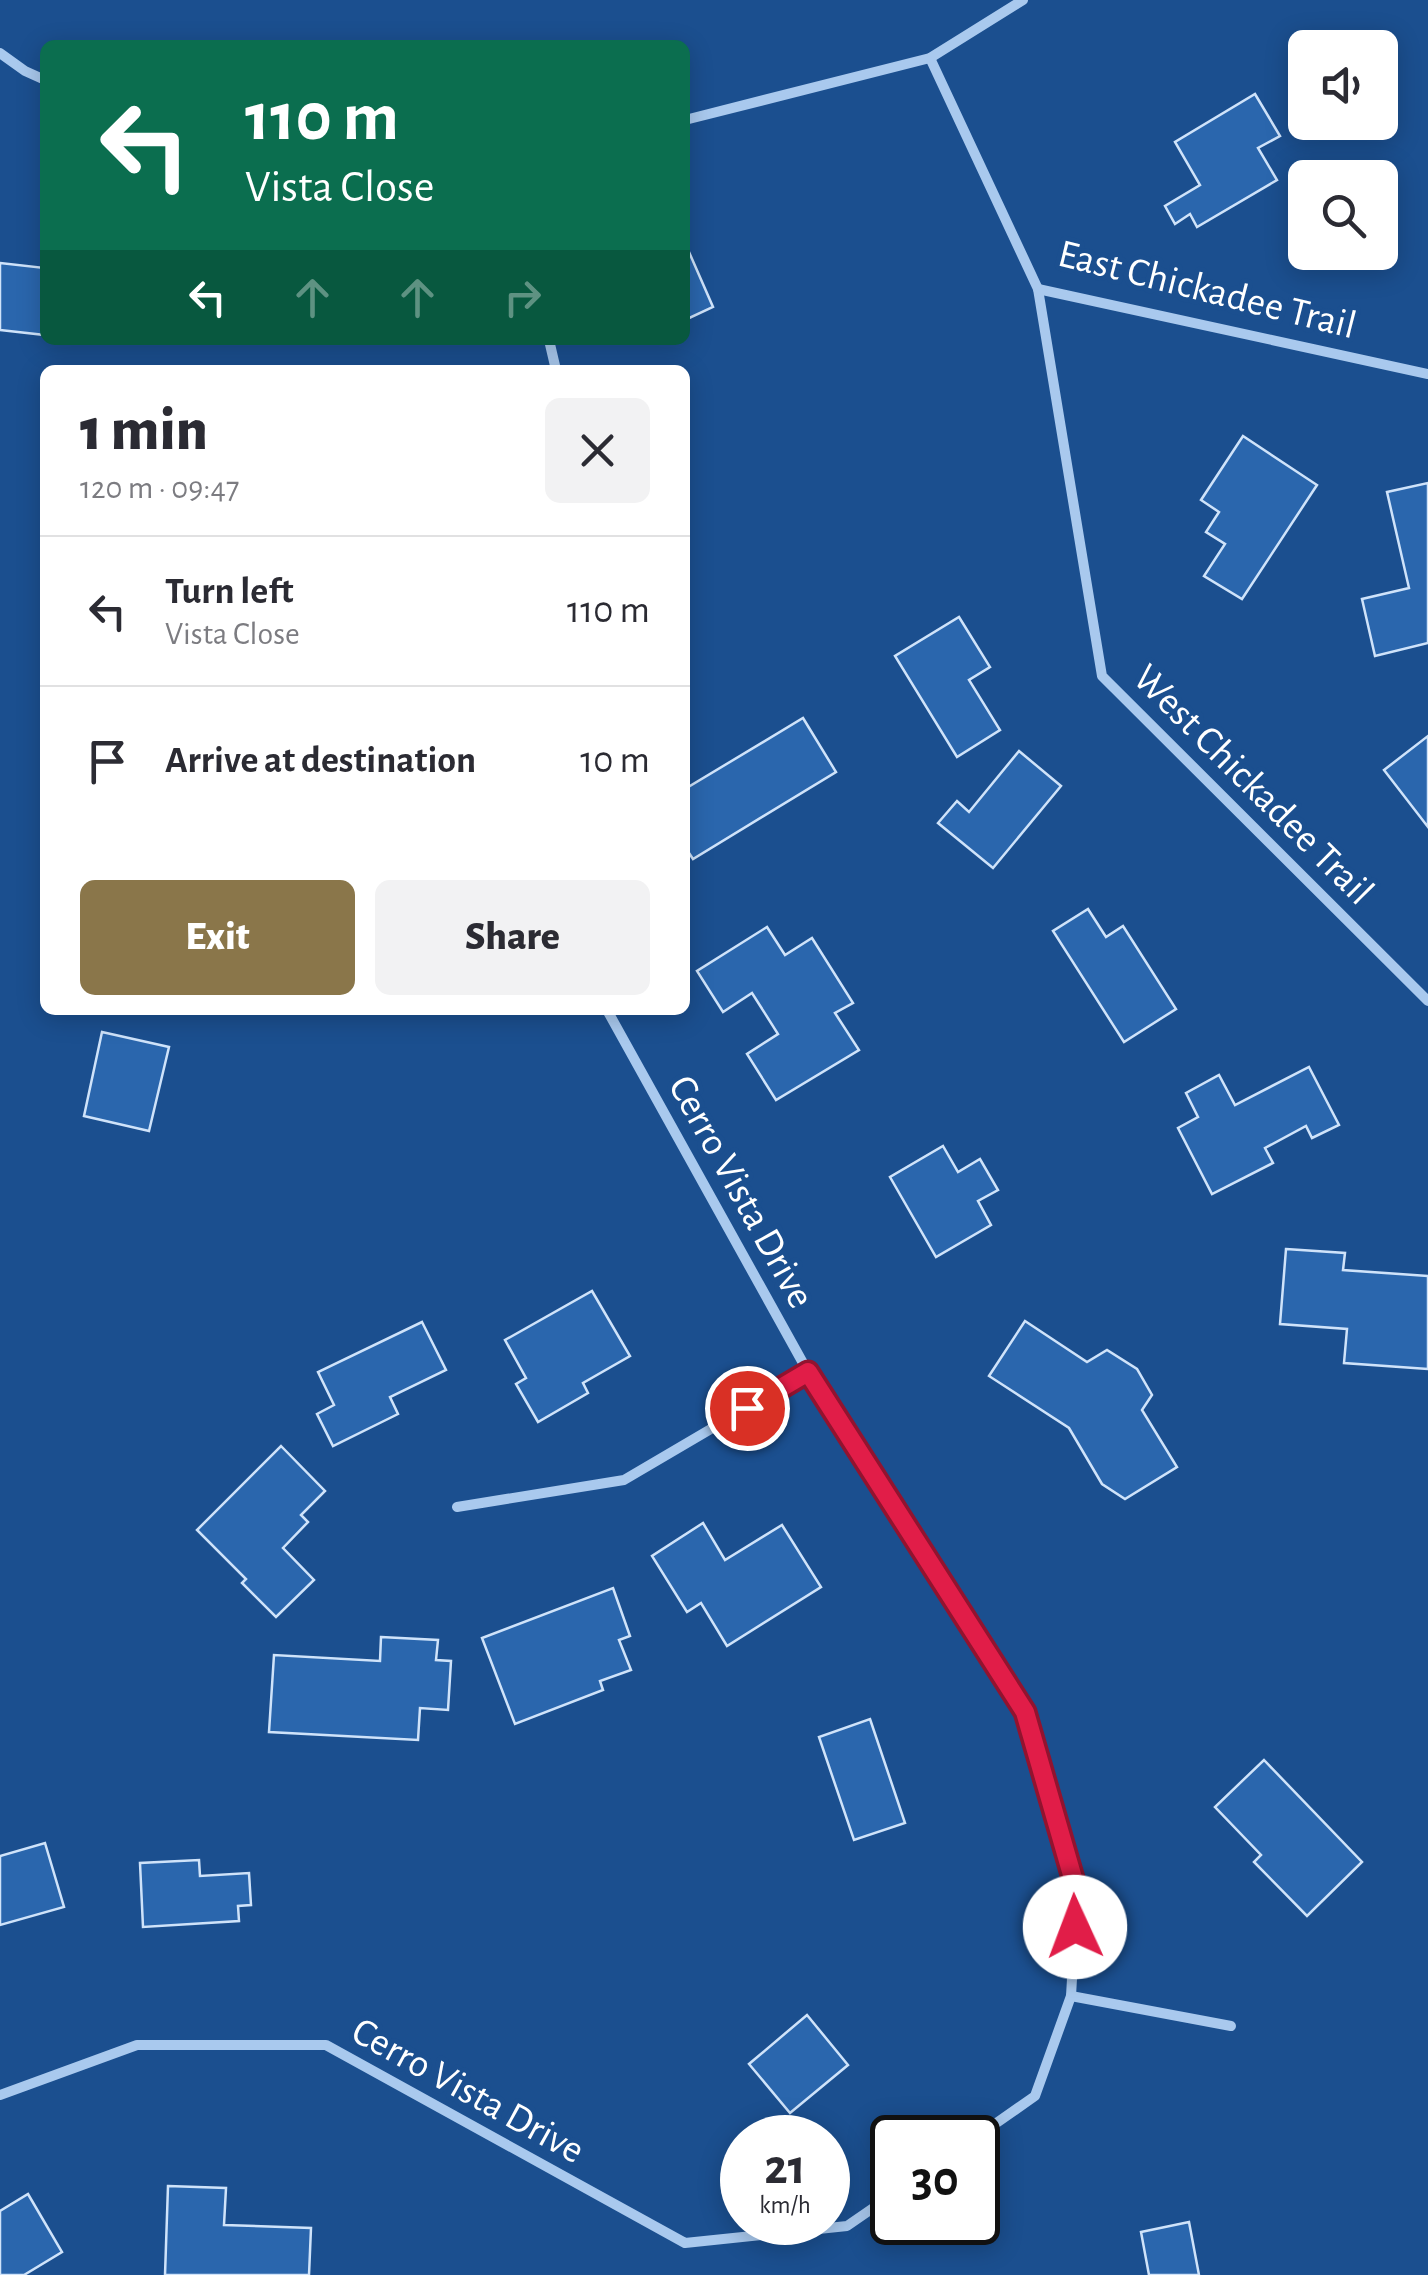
<!DOCTYPE html>
<meta charset="utf-8">
<style>
body{margin:0;font-family:"Alegreya Sans",sans-serif;background:#f2f2f3;color:#2b2b33;height:100vh;display:flex;flex-direction:column;font-size:38px;white-space:nowrap}
*{box-sizing:border-box;margin:0}
p{font-size:32px;color:#7c7c81}
.icon{flex:none;width:55px;height:55px;fill:none;stroke:currentColor;stroke-width:2;stroke-linecap:round;stroke-linejoin:round}
.map{position:relative;flex:1;overflow:hidden}
.sheet{position:absolute;left:40px;top:365px;width:650px;height:650px;display:flex;flex-direction:column;background:#fff;border-radius:15px;box-shadow:0 5px 25px #0003}
.sheet>*{flex:none}
.guide{position:absolute;left:40px;top:40px;width:650px;height:305px;border-radius:15px;box-shadow:0 5px 25px #0003;background:#0b6e4f;color:#fff;overflow:hidden}
.controls{position:absolute;left:1288px;top:30px;display:grid;gap:20px}
.controls a{display:grid;place-items:center;width:110px;height:110px;border-radius:15px;background:#fff;box-shadow:0 5px 25px #0003;font-size:50px}
.speed{position:absolute;left:720px;top:2115px;display:flex;gap:20px;font-size:50px;font-weight:700;text-align:center}
.speed>*{display:grid;place-content:center;width:130px;height:130px;border-radius:50%;background:#fff;box-shadow:0 5px 25px #0003;line-height:1}
.speed small{font-size:25px;font-weight:400}
.speed .limit{border:5px solid #111;border-radius:15px;background:#fff;color:#111}
.pin{position:absolute;display:grid;place-items:center;width:85px;height:85px;color:#fff;margin:-42px;border:5px solid #fff;border-radius:50%;box-shadow:0 2px 10px #0007}
.me{position:absolute;width:110px;margin:-55px;rotate:358deg;stroke-linejoin:round;filter:drop-shadow(0 0 8px #0008)}
.turn{display:flex;align-items:center;gap:35px;height:210px;padding:0 40px;font-size:45px}
.turn .icon{width:130px;height:130px;stroke-width:2.5}
.turn b{display:block;font-size:70px;line-height:85px}
.lanes{display:flex;align-items:center;height:95px;padding:0 40px;background:#0003;justify-content:center;gap:50px;direction:ltr}
.lanes .off{opacity:.35}
.round{display:grid;place-items:center;flex:none;width:105px;height:105px;border-radius:15px;background:#f2f2f3}
.head{display:flex;align-items:center;justify-content:space-between;height:170px;padding:0 40px}
h1{font-size:60px;font-weight:800;line-height:75px}
.action{display:flex;gap:20px;margin-top:auto;padding:20px 40px}
.action a{flex:1;height:115px;border-radius:15px;background:#8a764a;color:#fff;font-size:40px;font-weight:800;line-height:115px;text-align:center}
.action a+a{background:#f2f2f3;color:#2b2b33}
ul{padding:0;list-style:none}
li{display:flex;align-items:center;gap:30px;height:150px;padding:0 40px;border-top:2px solid #e1e1e2}
li div{flex:1}
li b{display:block;font-size:38px}
li em{font-style:normal}
.map>svg:first-child{display:block}
.building{fill:#2a66ad;stroke:#cfe3fa;stroke-width:2.5}
.lines{fill:none;stroke-linecap:round;stroke-linejoin:round}
.minor{stroke:#a9c9ee;stroke-width:10}
.route-casing{stroke:#92132f;stroke-width:25}
.route{stroke:#e11d48;stroke-width:18}
.labels{text-anchor:middle;dominant-baseline:central;stroke-width:10;stroke-linejoin:round;paint-order:stroke}
.street-label{font-size:40px;fill:#fff;stroke:#1b4f8f}
</style>
<div class="map">
<svg width="1428" height="2275" viewBox="0 0 1428 2275">
<rect width="100%" height="100%" fill="#1b4f8f"/>
<g class="building">
<polygon points="1255,94 1280,136 1258,148 1277,180 1197,227 1190,214 1175,224 1165,206 1200,185 1175,142"/>
<polygon points="689,252 713,307 685,320 685,254"/>
<polygon points="0,263 45,268 45,335 0,330"/>
<polygon points="1243,436 1317,485 1242,599 1204,576 1225,544 1206,532 1219,512 1201,500"/>
<polygon points="1428,483 1428,643 1375,656 1362,599 1409,588 1387,492"/>
<polygon points="959,617 990,667 969,680 1000,730 957,757 895,656"/>
<polygon points="803,718 836,772 693,859 685,847 685,789"/>
<polygon points="1428,736 1428,827 1384,770"/>
<polygon points="1019,751 1061,786 993,868 938,823 957,801 969,812"/>
<polygon points="1088,909 1106,937 1123,926 1176,1009 1124,1042 1053,931"/>
<polygon points="767,927 785,955 812,938 853,1003 835,1013 859,1050 776,1100 747,1054 778,1034 752,993 723,1012 697,971"/>
<polygon points="102,1032 169,1047 149,1131 84,1116"/>
<polygon points="1309,1067 1339,1125 1312,1138 1306,1126 1265,1148 1273,1163 1212,1194 1178,1128 1198,1117 1186,1093 1219,1075 1235,1105"/>
<polygon points="943,1146 958,1172 980,1159 998,1190 978,1201 991,1225 936,1257 890,1177"/>
<polygon points="1286,1249 1345,1253 1343,1270 1428,1276 1428,1369 1344,1363 1347,1329 1280,1324"/>
<polygon points="592,1291 630,1356 583,1383 588,1393 538,1422 516,1384 526,1378 505,1340"/>
<polygon points="1025,1321 1087,1362 1107,1350 1137,1369 1152,1395 1142,1410 1177,1467 1125,1499 1102,1484 1069,1428 989,1376"/>
<polygon points="422,1322 446,1370 390,1397 398,1414 333,1446 317,1414 334,1405 318,1372"/>
<polygon points="281,1446 325,1491 301,1515 308,1522 283,1548 314,1580 276,1617 242,1583 246,1579 197,1530"/>
<polygon points="703,1523 725,1560 782,1525 821,1587 727,1646 701,1603 687,1612 652,1556"/>
<polygon points="613,1588 630,1636 619,1640 631,1670 600,1681 603,1690 515,1724 482,1638"/>
<polygon points="381,1637 438,1640 436,1660 451,1661 448,1710 420,1708 418,1740 269,1732 274,1655 380,1661"/>
<polygon points="870,1719 905,1823 854,1840 819,1737"/>
<polygon points="1264,1760 1362,1862 1307,1916 1254,1862 1261,1855 1215,1807"/>
<polygon points="45,1843 64,1907 0,1925 0,1856"/>
<polygon points="199,1860 200,1876 249,1873 251,1905 238,1906 239,1921 143,1927 140,1863"/>
<polygon points="807,2015 848,2065 790,2113 749,2064"/>
<polygon points="168,2186 226,2188 224,2225 311,2228 309,2275 165,2275"/>
<polygon points="28,2194 62,2252 24,2275 0,2275 0,2211"/>
<polygon points="1189,2222 1199,2275 1149,2275 1141,2232"/>
</g>
<g class="lines">
<g class="minor">
<polyline points="0,53 25,71 45,80"/>
<polyline points="930,58 1038,289 1102,676 1428,1001"/>
<polyline points="685,120 930,58 1023,0"/>
<polyline points="1038,289 1428,374"/>
<polyline points="549,340 556,370"/>
<polyline points="607,1010 808,1372 1025,1712 1077,1892 1071,1996 1035,2096 975,2138"/>
<polyline points="457,1507 624,1480 808,1372"/>
<polyline points="1071,1996 1231,2026"/>
<polyline points="0,2095 137,2045 326,2045 685,2243 847,2226 892,2195"/>
</g>
</g>
<g class="lines">
<defs>
<polyline id="route" points="747,1408 808,1372 1025,1712 1077,1892 1075,1927"/>
</defs>
<use href="#route" class="route-casing"/>
<use href="#route" class="route"/>
</g>
<g class="labels">
<g class="street-label">
<text transform="translate(1207 290) rotate(14)">East Chickadee Trail</text>
<text transform="translate(1253 785) rotate(45)">West Chickadee Trail</text>
<text transform="translate(741 1192) rotate(61)">Cerro Vista Drive</text>
<text transform="translate(468 2091) rotate(29)">Cerro Vista Drive</text>
</g>
</g>
</svg>
<div class="controls">
<a><svg class="icon" aria-label="sound" viewBox="0 0 24 24"><path d="M4 9h4l5-4v14l-5-4H4zM17 9q2 3 0 6"/></svg></a>
<a><svg class="icon" aria-label="search" viewBox="0 0 24 24"><circle cx="10" cy="10" r="6"/><path d="M15 15l6 6"/></svg></a>
</div>
<div class="speed"><div>21<small>km/h</small></div><div class="limit">30</div></div>
<div class="pin" style="left:747px;top:1408px;background:#d93025"><svg class="icon" aria-label="arrive" viewBox="0 0 24 24"><path d="M6 21V4h12l-3 4 3 4H6"/></svg></div>
<svg class="me" style="left:1075px;top:1927px" viewBox="-20 -20 40 40"><circle r="19" fill="#fff"/><path d="M0-13L10 11 0 6-10 11z" fill="#e11d48"/></svg>
<div class="guide">
<div class="turn"><svg class="icon" aria-label="left" viewBox="0 0 24 24"><path d="M17 20v-9H6M10 6l-5 5 5 5"/></svg><div><b>110 m</b>Vista Close</div></div>
<div class="lanes"><svg class="icon" aria-label="left" viewBox="0 0 24 24"><path d="M17 20v-9H6M10 6l-5 5 5 5"/></svg><svg class="icon off" aria-label="ahead" viewBox="0 0 24 24"><path d="M12 20V5M6 11l6-6 6 6"/></svg><svg class="icon off" aria-label="ahead" viewBox="0 0 24 24"><path d="M12 20V5M6 11l6-6 6 6"/></svg><svg class="icon off" aria-label="right" viewBox="0 0 24 24"><path d="M7 20v-9h11M14 6l5 5-5 5"/></svg></div>
</div>
<section class="sheet">
<div class="head"><div><h1>1 min</h1><p>120 m · 09:47</p></div><a class="round"><svg class="icon" aria-label="close" viewBox="0 0 24 24"><path d="M6 6l12 12M18 6L6 18"/></svg></a></div>
<ul>
<li><svg class="icon" aria-label="left" viewBox="0 0 24 24"><path d="M17 20v-9H6M10 6l-5 5 5 5"/></svg><div><b>Turn left</b><p>Vista Close</p></div><em>110 m</em></li>
<li><svg class="icon" aria-label="arrive" viewBox="0 0 24 24"><path d="M6 21V4h12l-3 4 3 4H6"/></svg><div><b>Arrive at destination</b></div><em>10 m</em></li>
</ul>
<div class="action"><a>Exit</a><a>Share</a></div>
</section>
</div>
